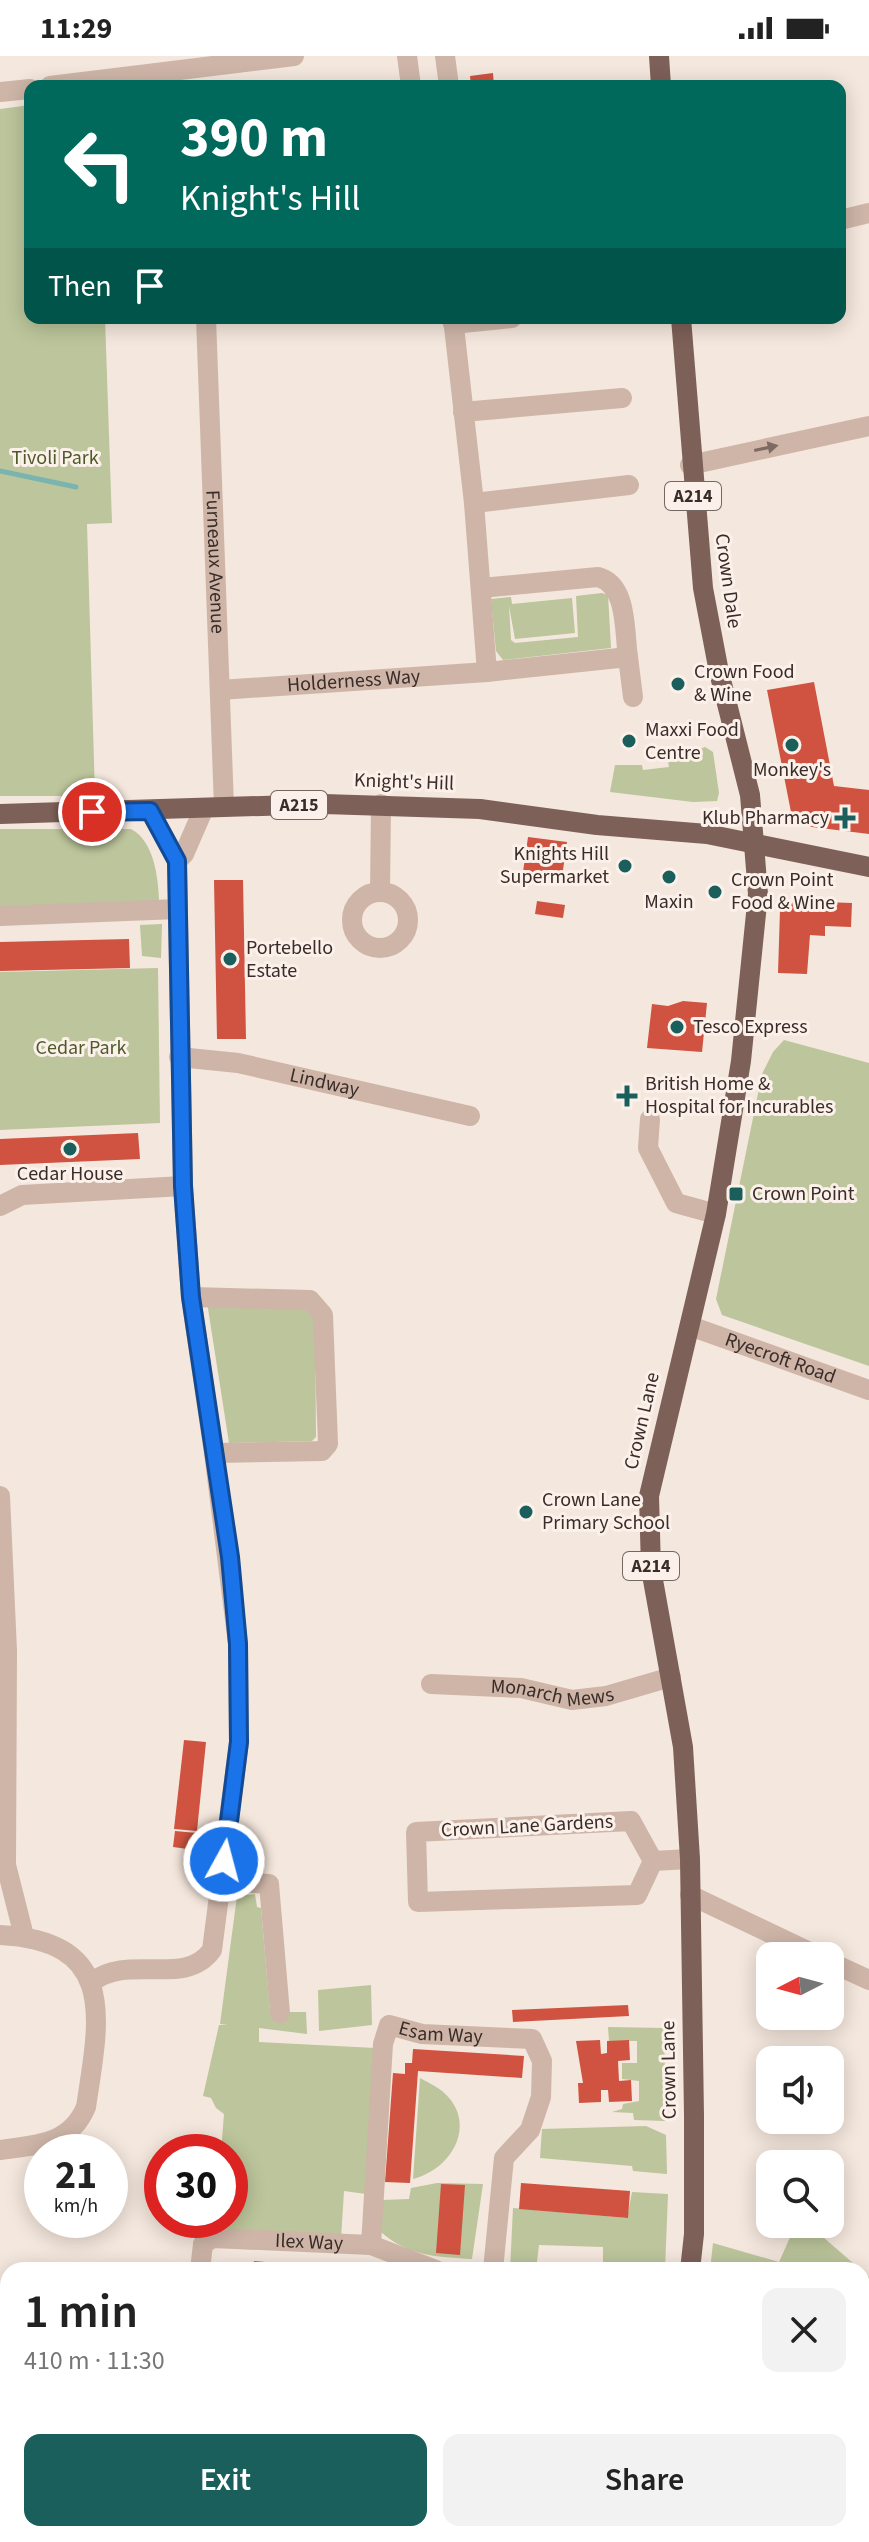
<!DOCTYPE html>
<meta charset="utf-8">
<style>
body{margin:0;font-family:"Source Sans 3",sans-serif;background:#f2f2f2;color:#222;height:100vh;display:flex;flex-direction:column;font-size:30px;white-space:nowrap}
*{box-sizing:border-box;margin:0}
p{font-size:26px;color:#767676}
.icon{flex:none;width:44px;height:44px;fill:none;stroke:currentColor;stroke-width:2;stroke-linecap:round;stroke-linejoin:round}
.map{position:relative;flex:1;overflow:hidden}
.side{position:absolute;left:0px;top:2206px;width:870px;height:280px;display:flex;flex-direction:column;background:#fff;border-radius:24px 24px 0 0;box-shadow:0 4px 20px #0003}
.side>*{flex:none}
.hud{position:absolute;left:24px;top:24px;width:822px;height:244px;border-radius:16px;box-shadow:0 4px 20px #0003;background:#00695c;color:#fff;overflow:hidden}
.needle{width:52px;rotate:264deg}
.fabs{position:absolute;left:756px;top:1886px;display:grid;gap:16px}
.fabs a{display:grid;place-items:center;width:88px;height:88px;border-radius:16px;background:#fff;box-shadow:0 4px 20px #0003;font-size:40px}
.speed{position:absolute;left:24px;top:2078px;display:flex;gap:16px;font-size:40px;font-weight:700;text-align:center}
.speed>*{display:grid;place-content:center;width:104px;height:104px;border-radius:50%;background:#fff;box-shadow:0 4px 20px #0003;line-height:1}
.speed small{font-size:20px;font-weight:400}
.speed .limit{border:12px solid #d22;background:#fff;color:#111}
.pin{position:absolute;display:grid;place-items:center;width:68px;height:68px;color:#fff;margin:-34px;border:4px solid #fff;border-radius:50%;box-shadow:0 2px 8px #0007}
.me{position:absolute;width:88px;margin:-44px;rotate:7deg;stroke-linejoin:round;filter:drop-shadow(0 0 6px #0008)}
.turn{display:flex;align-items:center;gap:28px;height:168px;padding:0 24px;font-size:36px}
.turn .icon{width:104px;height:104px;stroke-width:2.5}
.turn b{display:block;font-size:56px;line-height:68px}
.then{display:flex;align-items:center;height:76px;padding:0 24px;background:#0003;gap:16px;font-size:30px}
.round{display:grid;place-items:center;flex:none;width:84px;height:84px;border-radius:16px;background:#f2f2f2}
.summary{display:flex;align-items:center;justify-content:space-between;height:136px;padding:0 24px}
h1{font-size:48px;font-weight:600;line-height:60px}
.action{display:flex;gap:16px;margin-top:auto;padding:16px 24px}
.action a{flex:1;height:92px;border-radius:16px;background:#1a5f5b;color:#fff;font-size:32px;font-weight:600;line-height:92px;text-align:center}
.action a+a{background:#f2f2f2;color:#222}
.status{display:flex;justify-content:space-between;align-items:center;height:56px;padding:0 40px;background:#fff;direction:ltr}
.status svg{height:22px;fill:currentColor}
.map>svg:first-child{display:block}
.green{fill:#bcc59b}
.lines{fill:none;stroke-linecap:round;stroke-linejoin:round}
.stream{stroke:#7ab4af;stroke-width:5}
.building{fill:#cf5340}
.minor{stroke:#ceb5a8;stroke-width:20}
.major{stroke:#7d6058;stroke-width:20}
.oneway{fill:#7d6a62}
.route-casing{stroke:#114b97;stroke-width:20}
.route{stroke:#1a73e8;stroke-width:14}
.poi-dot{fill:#1a5f5b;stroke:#fbf1ea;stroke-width:3}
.labels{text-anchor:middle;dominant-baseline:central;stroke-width:6;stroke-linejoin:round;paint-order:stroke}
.shield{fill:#fbf1ea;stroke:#746762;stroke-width:2}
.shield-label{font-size:18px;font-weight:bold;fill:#3a2c28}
.park-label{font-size:20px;fill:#4e5a2a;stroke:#fbf1ea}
.street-label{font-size:20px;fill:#3a2c28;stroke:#fbf1ea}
.poi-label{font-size:20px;fill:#3a2c28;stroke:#fbf1ea;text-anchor:start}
</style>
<div class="status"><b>11:29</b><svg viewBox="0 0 49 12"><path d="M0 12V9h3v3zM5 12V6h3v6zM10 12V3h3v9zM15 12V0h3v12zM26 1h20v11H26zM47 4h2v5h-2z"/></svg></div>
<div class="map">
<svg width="869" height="2486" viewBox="0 0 869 2486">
<rect width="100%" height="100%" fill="#f4e7dd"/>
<g class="green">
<polygon points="30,49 30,262 105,262 112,467 87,468 95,740 0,740 0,53"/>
<polygon points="602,537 608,539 611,592 503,604 496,595 491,543 511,541 512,548 572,542 575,577 515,583 509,550 511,584 515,587 578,581 576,540"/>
<polygon points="705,691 713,696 719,737 717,745 693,746 610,736 615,709 642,709 643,714 669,711 668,705"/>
<path d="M0,773h131c23,12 27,48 28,72l-159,7z"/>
<polygon points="162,868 161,902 142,900 140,869"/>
<polygon points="158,912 160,1067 0,1074 0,916"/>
<polygon points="784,984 869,1007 869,1310 722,1259 716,1243 762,1018 773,996"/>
<polygon points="207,1246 305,1252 315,1263 316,1381 312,1385 229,1387"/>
<polygon points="255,1838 257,1851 261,1852 270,1956 306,1956 307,1978 259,1972 259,1986 375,1992 366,2138 344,2135 341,2183 211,2174 212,2164 230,2164 230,2096 221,2096 224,2058 216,2052 211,2042 203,2040 219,1969 228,1969 220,1968 237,1840"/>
<polygon points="371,1929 372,1969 319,1975 318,1934"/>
<polygon points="608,1971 664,1972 666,2065 634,2064 633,2057 612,2056 622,2053 623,2048 639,2045 639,2025 622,2023 622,2007 637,2007 637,1985 609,1985"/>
<path d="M420,2022c7,4 16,8 22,13 37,31 11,78 -29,88z"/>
<polygon points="646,2070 666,2079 667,2118 633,2115 632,2110 540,2102 542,2073"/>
<path d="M437,2127l46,1 -11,75c-35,-2 -64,-3 -91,-27l2,-32 26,-1 2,-11z"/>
<polygon points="632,2136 668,2138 665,2214 603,2214 603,2191 539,2189 536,2214 510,2214 513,2152 627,2162"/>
<polygon points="796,2168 808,2168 861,2214 710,2214 713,2187 779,2206"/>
<polygon points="862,2215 869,2221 869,2486 673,2486 674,2478 862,2478"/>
</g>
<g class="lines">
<polyline class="stream" points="0,415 76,431"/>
</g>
<g class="building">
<polygon points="493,17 494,30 471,30 470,20"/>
<polygon points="814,626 834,730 869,734 869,778 804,770 791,756 767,634"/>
<polygon points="528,781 567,786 561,828 522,823"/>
<polygon points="214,824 243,824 246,983 217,983"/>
<polygon points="537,845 565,849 563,862 535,858"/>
<polygon points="794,845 852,847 851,871 825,870 825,880 810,879 807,918 778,917 780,854"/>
<polygon points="129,883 130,912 0,915 0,886"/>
<polygon points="683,945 707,947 702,996 647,992 652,948 668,950"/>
<polygon points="138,1077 140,1103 0,1109 0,1083"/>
<polygon points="184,1684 206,1686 197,1775 174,1773"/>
<polygon points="175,1775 197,1777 195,1794 173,1791"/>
<polygon points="628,1949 629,1960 513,1966 512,1954"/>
<polygon points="600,1984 601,1998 607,1997 607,1985 629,1984 630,2004 618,2005 619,2025 631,2024 632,2045 609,2046 608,2034 601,2034 601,2046 579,2047 578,2027 583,2027 576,1985"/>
<polygon points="413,1993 524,2000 522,2022 418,2015 410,2127 385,2126 393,2017 405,2018 405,2007 412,2007"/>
<polygon points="521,2127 630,2135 628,2162 519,2153"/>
<polygon points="441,2128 465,2129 460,2199 436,2197"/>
<polygon points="254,2205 334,2212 334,2214 253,2214"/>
</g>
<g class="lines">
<g class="minor">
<polyline points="407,0 411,30"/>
<polyline points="445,0 449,30"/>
<polyline points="50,30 294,0"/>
<polyline points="0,36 30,33"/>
<polyline points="840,164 869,157"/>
<path id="s1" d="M206,262l18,489"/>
<polyline points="453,262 474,447 487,616"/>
<polyline points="453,268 512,262"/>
<polyline points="463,356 622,342"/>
<polyline points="690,409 869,370"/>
<polyline points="474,447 629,429"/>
<path d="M481,532l117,-11c30,8 26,54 30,80"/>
<path id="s2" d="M220,634l267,-18 141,-15 5,40"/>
<polyline points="150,755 177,805 183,1130 191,1241 214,1397"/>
<polyline points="177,805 184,798 204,752"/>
<polyline points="380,836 381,748"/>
<circle cx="380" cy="864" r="28"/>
<polyline points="0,860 178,853"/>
<path id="s3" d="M179,1001l59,6 232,53"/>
<polyline points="650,1063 648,1092 676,1147 716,1158"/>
<polyline points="0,1150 22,1139 183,1130"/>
<path id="s4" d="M690,1270l179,64"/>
<polyline points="0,1440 7,1595 6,1809 24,1880"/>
<path id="s5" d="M431,1628l90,4 51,12 34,-4 65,-19"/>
<polyline points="653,1805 631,1765 416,1776 418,1846 637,1839 653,1805 690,1803"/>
<polyline points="221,1825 269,1828 280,1957"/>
<polyline points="690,1839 818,1900"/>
<path d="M0,1879c119,6 99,85 86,172 -16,38 -50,38 -86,43"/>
<polyline points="830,1906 869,1924"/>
<path d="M92,1926c37,-29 93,6 120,-32l27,-208 -1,-98 -24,-191 108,-2 6,-7 -5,-129 -13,-15 -119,-3"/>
<path id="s6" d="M371,2189l12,-201 6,-19 33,9 110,5 10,22 -1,36 -11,33 -26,28 -11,112"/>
<path id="s7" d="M200,2214l3,-26 10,-6 158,7 65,25"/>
<polyline points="0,2414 8,2413"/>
<polyline points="197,2486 197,2478"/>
<polyline points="413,2486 414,2478"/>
</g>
<g class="major">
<polyline points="659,0 661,30"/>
<polyline points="681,262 703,532 719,616 750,739 758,838 741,1005 716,1158 649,1440 651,1513 683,1691 690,1803 694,2059 694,2178 690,2214"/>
<polyline points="0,758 324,748 480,753 597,769 707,778 869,811"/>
<polyline points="649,2486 650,2478"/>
</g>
</g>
<defs><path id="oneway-solid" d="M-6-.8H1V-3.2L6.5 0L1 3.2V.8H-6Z" transform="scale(2)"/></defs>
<use class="oneway" href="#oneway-solid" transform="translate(766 392) rotate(-12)"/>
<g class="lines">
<defs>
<polyline id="route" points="92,756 150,755 177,805 183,1130 191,1241 230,1501 238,1588 239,1686 224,1805"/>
</defs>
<use href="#route" class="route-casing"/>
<use href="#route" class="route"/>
</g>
<g class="poi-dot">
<circle cx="678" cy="628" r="8"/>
<circle cx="629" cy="685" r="8"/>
<circle cx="792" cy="689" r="8"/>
<path d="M841 750h8v8h8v8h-8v8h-8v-8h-8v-8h8z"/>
<circle cx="625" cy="810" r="8"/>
<circle cx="669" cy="821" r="8"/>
<circle cx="715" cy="836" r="8"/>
<circle cx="230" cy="903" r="8"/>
<circle cx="677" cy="971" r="8"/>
<path d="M623 1028h8v8h8v8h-8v8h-8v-8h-8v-8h8z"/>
<circle cx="70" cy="1093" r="8"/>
<rect x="728" y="1130" width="16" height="16" rx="4"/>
<circle cx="526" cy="1456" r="8"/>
</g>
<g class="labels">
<g class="shield">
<rect x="665" y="426" width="56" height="28" rx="6"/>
<rect x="271" y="735" width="56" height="28" rx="6"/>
<rect x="623" y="1496" width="56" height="28" rx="6"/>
</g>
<g class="shield-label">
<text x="693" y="440">A214</text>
<text x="299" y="749">A215</text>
<text x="651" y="1510">A214</text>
</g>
<g class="park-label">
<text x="55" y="402">Tivoli Park</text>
<text x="81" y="992">Cedar Park</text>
</g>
<g class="street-label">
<text stroke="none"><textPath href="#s1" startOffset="244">Furneaux Avenue</textPath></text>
<text transform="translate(728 525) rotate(82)">Crown Dale</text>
<text stroke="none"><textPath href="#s2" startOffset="134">Holderness Way</textPath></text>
<text transform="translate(404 726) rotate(2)">Knight's Hill</text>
<text stroke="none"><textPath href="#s3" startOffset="148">Lindway</textPath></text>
<text stroke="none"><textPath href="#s4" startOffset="96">Ryecroft Road</textPath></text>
<text transform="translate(642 1365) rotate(-77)">Crown Lane</text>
<text stroke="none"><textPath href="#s5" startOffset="122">Monarch Mews</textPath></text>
<text transform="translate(527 1770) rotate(-3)">Crown Lane Gardens</text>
<text stroke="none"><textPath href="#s6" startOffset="274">Esam Way</textPath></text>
<text transform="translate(669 2014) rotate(-91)">Crown Lane</text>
<text stroke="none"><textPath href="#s7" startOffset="134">Ilex Way</textPath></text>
</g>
<g class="poi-label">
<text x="694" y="616">Crown Food<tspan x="694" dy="23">&amp; Wine</tspan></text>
<text x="645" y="674">Maxxi Food<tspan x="645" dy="23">Centre</tspan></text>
<text x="792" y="714" text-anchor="middle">Monkey's</text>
<text x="829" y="762" text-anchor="end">Klub Pharmacy</text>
<text x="609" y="798" text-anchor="end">Knights Hill<tspan x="609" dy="23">Supermarket</tspan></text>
<text x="731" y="824">Crown Point<tspan x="731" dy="23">Food &amp; Wine</tspan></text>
<text x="669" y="846" text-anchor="middle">Maxin</text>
<text x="246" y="892">Portebello<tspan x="246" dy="23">Estate</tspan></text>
<text x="693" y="971">Tesco Express</text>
<text x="645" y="1028">British Home &amp;<tspan x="645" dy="23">Hospital for Incurables</tspan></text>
<text x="70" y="1118" text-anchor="middle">Cedar House</text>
<text x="752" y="1138">Crown Point</text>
<text x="542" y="1444">Crown Lane<tspan x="542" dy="23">Primary School</tspan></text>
</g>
</g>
</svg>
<div class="fabs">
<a><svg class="needle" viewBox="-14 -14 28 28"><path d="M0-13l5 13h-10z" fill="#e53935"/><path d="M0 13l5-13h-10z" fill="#767676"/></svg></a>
<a><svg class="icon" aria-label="sound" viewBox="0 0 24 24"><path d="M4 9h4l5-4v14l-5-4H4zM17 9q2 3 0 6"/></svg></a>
<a><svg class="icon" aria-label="search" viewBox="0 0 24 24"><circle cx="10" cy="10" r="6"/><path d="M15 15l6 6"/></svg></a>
</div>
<div class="speed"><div>21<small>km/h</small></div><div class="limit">30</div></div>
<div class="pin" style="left:92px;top:756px;background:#d93025"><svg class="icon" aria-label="arrive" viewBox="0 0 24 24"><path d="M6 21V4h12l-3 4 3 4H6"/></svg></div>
<svg class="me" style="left:224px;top:1805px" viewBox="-20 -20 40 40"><circle r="17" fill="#1a73e8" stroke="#fff" stroke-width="3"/><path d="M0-11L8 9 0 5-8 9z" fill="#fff"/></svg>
<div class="hud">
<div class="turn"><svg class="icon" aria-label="left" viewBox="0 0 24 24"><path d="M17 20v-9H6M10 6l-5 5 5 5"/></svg><div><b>390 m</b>Knight's Hill</div></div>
<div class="then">Then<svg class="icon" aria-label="arrive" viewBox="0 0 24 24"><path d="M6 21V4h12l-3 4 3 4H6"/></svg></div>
</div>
<section class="side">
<div class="summary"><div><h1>1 min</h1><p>410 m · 11:30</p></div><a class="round"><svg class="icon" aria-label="close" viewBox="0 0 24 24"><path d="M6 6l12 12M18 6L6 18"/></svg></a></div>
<div class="action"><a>Exit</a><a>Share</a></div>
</section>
</div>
